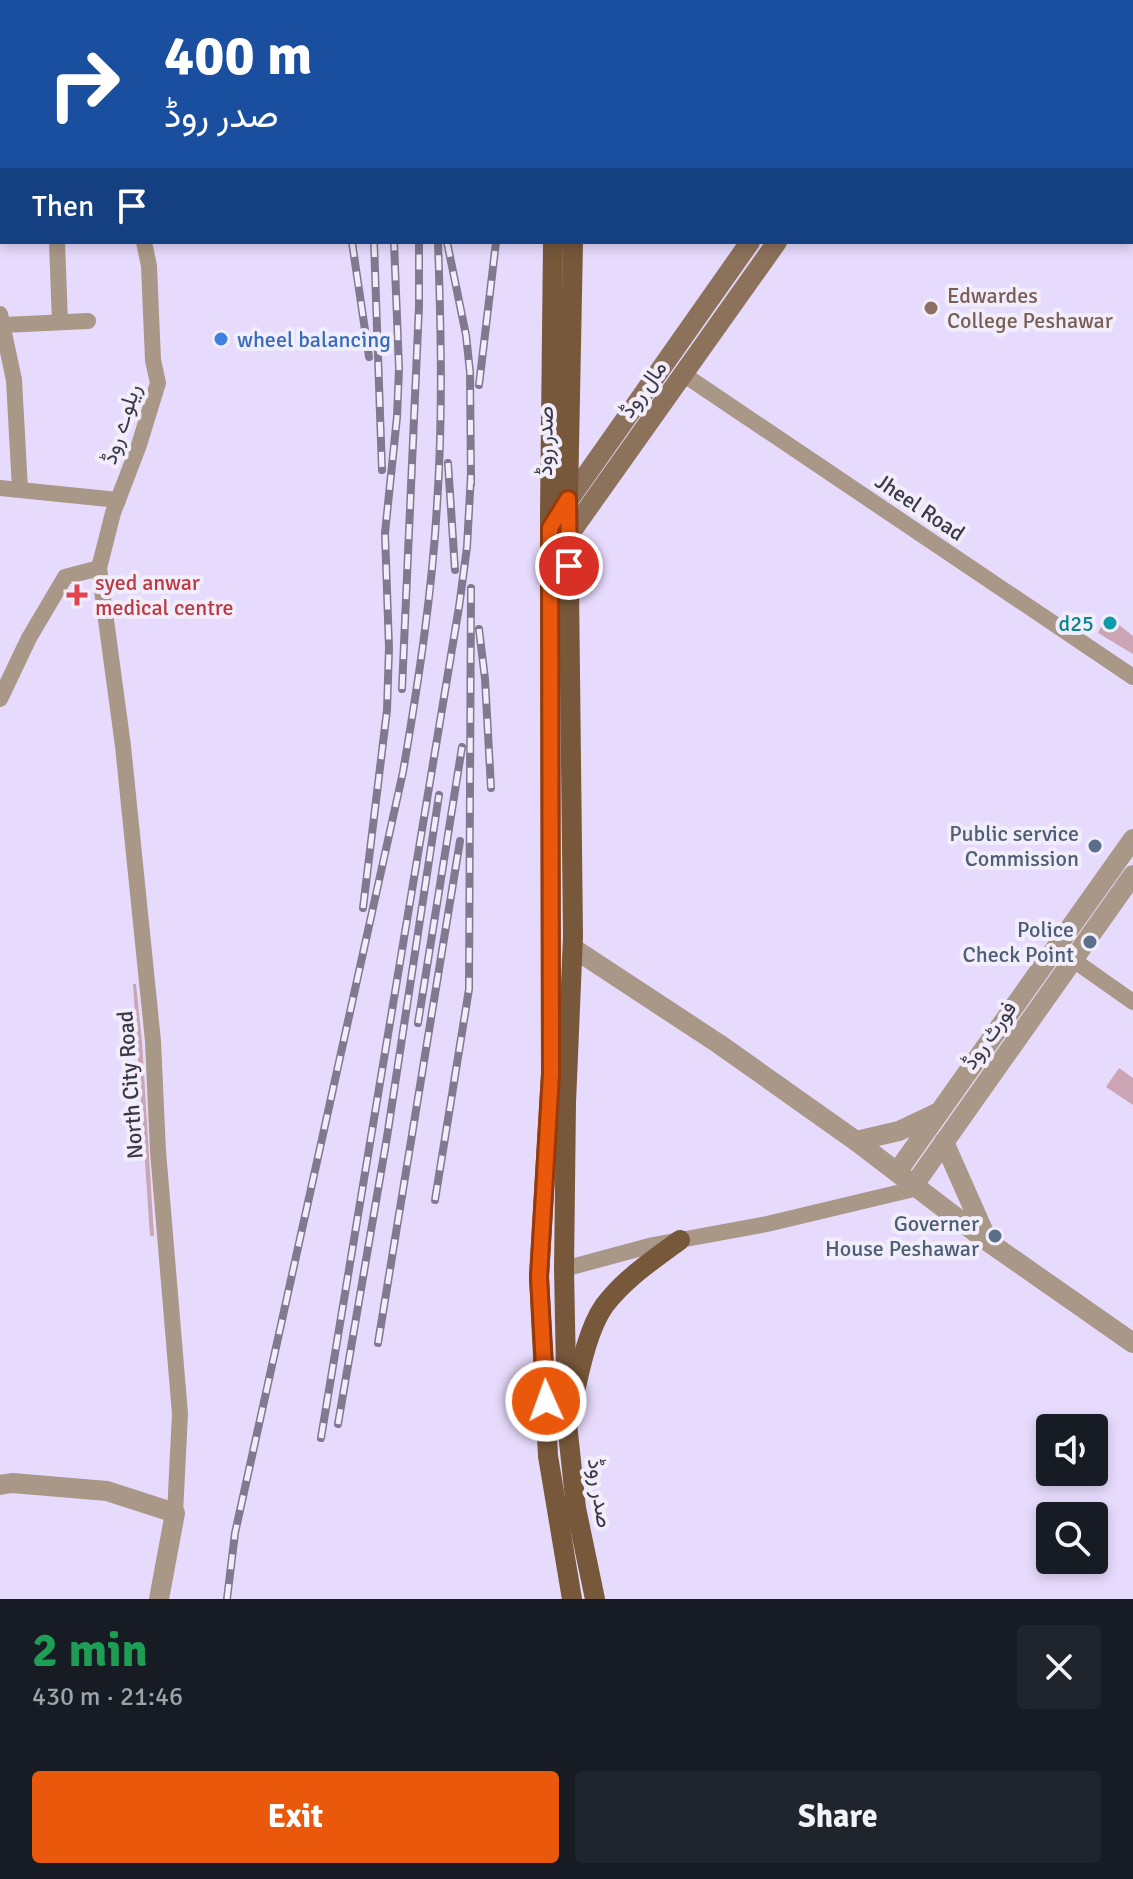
<!DOCTYPE html>
<meta charset="utf-8">
<style>
body{margin:0;font-family:Signika,Vazirmatn,sans-serif;background:#20242c;color:#f1f3f6;height:100vh;display:flex;flex-direction:column;font-size:30px;white-space:nowrap}
*{box-sizing:border-box;margin:0}
p{font-size:26px;color:#9ea1a6}
.icon{flex:none;width:44px;height:44px;fill:none;stroke:currentColor;stroke-width:2;stroke-linecap:round;stroke-linejoin:round}
.map{position:relative;height:1599px;overflow:hidden}
.drawer{display:flex;flex-direction:column;background:#171b24;flex:1}
.drawer>*{flex:none}
.banner{position:absolute;left:0px;top:0px;width:1134px;height:244px;box-shadow:0 4px 12px #0003;background:#1a4fa0;color:#fff;overflow:hidden}
.tools{position:absolute;left:1036px;top:1414px;display:grid;gap:16px}
.tools a{display:grid;place-items:center;width:72px;height:72px;border-radius:8px;background:#171b24;box-shadow:0 4px 12px #0003;font-size:40px}
.pin{position:absolute;display:grid;place-items:center;width:68px;height:68px;color:#fff;margin:-34px;border:4px solid #fff;border-radius:50%;box-shadow:0 2px 8px #0007}
.me{position:absolute;width:88px;margin:-44px;rotate:358deg;stroke-linejoin:round;filter:drop-shadow(0 0 6px #0008)}
.turn{display:flex;align-items:center;gap:28px;height:168px;padding:0 32px;font-size:36px}
.turn .icon{width:104px;height:104px;stroke-width:2.5}
.turn b{display:block;font-size:56px;line-height:68px}
.then{display:flex;align-items:center;height:76px;padding:0 32px;background:#0003;gap:16px;font-size:30px}
.round{display:grid;place-items:center;flex:none;width:84px;height:84px;border-radius:8px;background:#20242c}
.head{display:flex;align-items:center;justify-content:space-between;height:136px;padding:0 32px}
h1{font-size:48px;font-weight:700;line-height:60px;color:#1e9e55}
.action{display:flex;gap:16px;margin-top:auto;padding:16px 32px}
.action a{flex:1;height:92px;border-radius:8px;background:#ea580c;color:#fff;font-size:32px;font-weight:700;line-height:92px;text-align:center}
.action a+a{background:#20242c;color:#f1f3f6}
.map>svg:first-child{display:block}
.building{fill:#cba5b3}
.lines{fill:none;stroke-linecap:round;stroke-linejoin:round}
.minor{stroke:#a99787;stroke-width:16}
.tertiary{stroke:#a99787;stroke-width:20}
.secondary{stroke:#8d725b;stroke-width:20}
.primary{stroke:#78583b;stroke-width:20}
.rail-casing{stroke:#81798f;stroke-width:8}
.rail{stroke:#f1edfa;stroke-width:5;stroke-dasharray:15;stroke-linecap:butt}
.route-casing{stroke:#983908;stroke-width:20}
.route{stroke:#ea580c;stroke-width:14}
.education-dot{fill:#8d6e63;stroke:#f1edfa;stroke-width:3}
.shop-dot{fill:#3f7fe0;stroke:#f1edfa;stroke-width:3}
.health-dot{fill:#e0444e;stroke:#f1edfa;stroke-width:3}
.culture-dot{fill:#0f9aa8;stroke:#f1edfa;stroke-width:3}
.service-dot{fill:#5c6f8a;stroke:#f1edfa;stroke-width:3}
.labels{text-anchor:middle;dominant-baseline:central;stroke-width:8;stroke-linejoin:round;paint-order:stroke}
.education-label{font-size:22px;fill:#785e54;stroke:#f1edfa;text-anchor:start}
.shop-label{font-size:22px;fill:#366cbe;stroke:#f1edfa;text-anchor:start}
.street-label{font-size:22px;fill:#3c3744;stroke:#f1edfa}
.health-label{font-size:22px;fill:#be3a42;stroke:#f1edfa;text-anchor:start}
.culture-label{font-size:22px;fill:#0d838f;stroke:#f1edfa;text-anchor:end}
.service-label{font-size:22px;fill:#4e5e75;stroke:#f1edfa;text-anchor:end}
</style>
<div class="map">
<svg width="1133" height="1599" viewBox="0 0 1133 1599">
<rect width="100%" height="100%" fill="#e7dbfd"/>
<g class="building">
<polygon points="1107,615 1133,636 1133,654 1098,633"/>
<polygon points="133,984 136,984 142,1042 154,1236 150,1236"/>
<polygon points="1119,1068 1133,1078 1133,1105 1106,1087"/>
</g>
<g class="lines">
<g class="minor">
<polyline points="94,0 94,2"/>
<polyline points="1077,0 1080,2"/>
<polyline points="1132,39 1133,39"/>
<polyline points="57,242 60,322"/>
<polyline points="144,242 149,266 153,360 158,383 139,445 113,513 99,568 123,746 153,1041 158,1151 180,1414 175,1513"/>
<polyline points="0,314 14,380 20,489"/>
<polyline points="4,325 88,321"/>
<polyline points="683,374 1133,677"/>
<polyline points="0,488 118,500"/>
<polyline points="0,699 29,638 65,577 99,568"/>
<polyline points="1072,959 1133,1002"/>
<polyline points="564,1269 653,1245 767,1224 918,1188"/>
</g>
<g class="tertiary">
<polyline points="573,948 719,1044 856,1141 987,1241 1133,1343"/>
<polyline points="856,1141 899,1131 937,1113"/>
<polyline points="944,1142 986,1237"/>
<polyline points="897,1172 1133,839"/>
<polyline points="914,1185 1133,875"/>
<polyline points="0,1485 12,1483 107,1491 175,1513 159,1599"/>
</g>
<g class="secondary">
<polyline points="920,2 921,0"/>
<polyline points="948,2 949,0"/>
<polyline points="563,508 750,242"/>
<polyline points="564,542 777,242"/>
</g>
<g class="primary">
<polyline points="557,2 557,0"/>
<polyline points="579,2 579,0"/>
<polyline points="553,242 550,515 551,1074 539,1277 548,1456 572,1599"/>
<polyline points="573,242 568,499 573,936 566,1103 564,1269 567,1423 576,1508 595,1599"/>
<path d="M574,1396c6,-27 14,-67 30,-90 20,-27 49,-46 76,-66"/>
</g>
<defs>
<g id="rail">
<polyline points="333,0 333,2"/>
<polyline points="354,0 354,2"/>
<polyline points="376,0 376,2"/>
<polyline points="397,0 397,2"/>
<polyline points="429,0 429,2"/>
<polyline points="352,242 369,357"/>
<polyline points="374,242 382,470"/>
<polyline points="447,242 466,335 470,372 471,484"/>
<polyline points="479,385 496,242"/>
<polyline points="448,463 455,570"/>
<polyline points="479,629 485,679 491,788"/>
<polyline points="402,689 419,306 419,242"/>
<polyline points="363,908 387,710 389,648 385,533 397,417 399,368 394,242"/>
<polyline points="418,1023 462,747"/>
<polyline points="435,1200 469,989 471,588"/>
<polyline points="378,1343 460,841"/>
<polyline points="338,1424 387,1137 439,795"/>
<polyline points="321,1438 459,607 467,547 471,474"/>
<path d="M227,1599l8,-66 168,-761c15,-88 29,-177 34,-267 6,-88 4,-175 1,-263"/>
</g>
</defs>
<use href="#rail" class="rail-casing"/>
<use href="#rail" class="rail"/>
</g>
<g class="lines">
<defs>
<polyline id="route" points="546,1401 539,1277 551,1074 550,528 568,499 569,566"/>
</defs>
<use href="#route" class="route-casing"/>
<use href="#route" class="route"/>
</g>
<circle class="education-dot" cx="931" cy="308" r="8"/>
<circle class="shop-dot" cx="221" cy="339" r="8"/>
<path class="health-dot" d="M73 583h8v8h8v8h-8v8h-8v-8h-8v-8h8z"/>
<circle class="culture-dot" cx="1110" cy="623" r="8"/>
<g class="service-dot">
<circle cx="1095" cy="846" r="8"/>
<circle cx="1090" cy="942" r="8"/>
<circle cx="995" cy="1236" r="8"/>
</g>
<g class="labels">
<g class="education-label">
<text x="947" y="295">Edwardes<tspan x="947" dy="25">College Peshawar</tspan></text>
</g>
<g class="shop-label">
<text x="237" y="339">wheel balancing</text>
</g>
<g class="street-label">
<text transform="translate(643 389) rotate(-55)">مال روڈ</text>
<text transform="translate(121 424) rotate(-72)">ریلوے روڈ</text>
<text transform="translate(545 441) rotate(-89)">صدر روڈ</text>
<text transform="translate(920 507) rotate(34)">Jheel Road</text>
<text transform="translate(989 1035) rotate(-55)">فورٹ روڈ</text>
<text transform="translate(130 1085) rotate(-94)">North City Road</text>
<text transform="translate(600 1493) rotate(82)">صدر روڈ</text>
</g>
<g class="health-label">
<text x="95" y="582">syed anwar<tspan x="95" dy="25">medical centre</tspan></text>
</g>
<g class="culture-label">
<text x="1094" y="623">d25</text>
</g>
<g class="service-label">
<text x="1079" y="833">Public service<tspan x="1079" dy="25">Commission</tspan></text>
<text x="1074" y="929">Police<tspan x="1074" dy="25">Check Point</tspan></text>
<text x="979" y="1223">Governer<tspan x="979" dy="25">House Peshawar</tspan></text>
</g>
</g>
</svg>
<div class="tools">
<a><svg class="icon" aria-label="sound" viewBox="0 0 24 24"><path d="M4 9h4l5-4v14l-5-4H4zM17 9q2 3 0 6"/></svg></a>
<a><svg class="icon" aria-label="search" viewBox="0 0 24 24"><circle cx="10" cy="10" r="6"/><path d="M15 15l6 6"/></svg></a>
</div>
<div class="pin" style="left:569px;top:566px;background:#d93025"><svg class="icon" aria-label="arrive" viewBox="0 0 24 24"><path d="M6 21V4h12l-3 4 3 4H6"/></svg></div>
<svg class="me" style="left:546px;top:1401px" viewBox="-20 -20 40 40"><circle r="17" fill="#ea580c" stroke="#fff" stroke-width="3"/><path d="M0-11L8 9 0 5-8 9z" fill="#fff"/></svg>
<div class="banner">
<div class="turn"><svg class="icon" aria-label="right" viewBox="0 0 24 24"><path d="M7 20v-9h11M14 6l5 5-5 5"/></svg><div><b>400 m</b>صدر روڈ</div></div>
<div class="then">Then<svg class="icon" aria-label="arrive" viewBox="0 0 24 24"><path d="M6 21V4h12l-3 4 3 4H6"/></svg></div>
</div>
</div>
<section class="drawer">
<div class="head"><div><h1>2 min</h1><p>430 m · 21:46</p></div><a class="round"><svg class="icon" aria-label="close" viewBox="0 0 24 24"><path d="M6 6l12 12M18 6L6 18"/></svg></a></div>
<div class="action"><a>Exit</a><a>Share</a></div>
</section>
